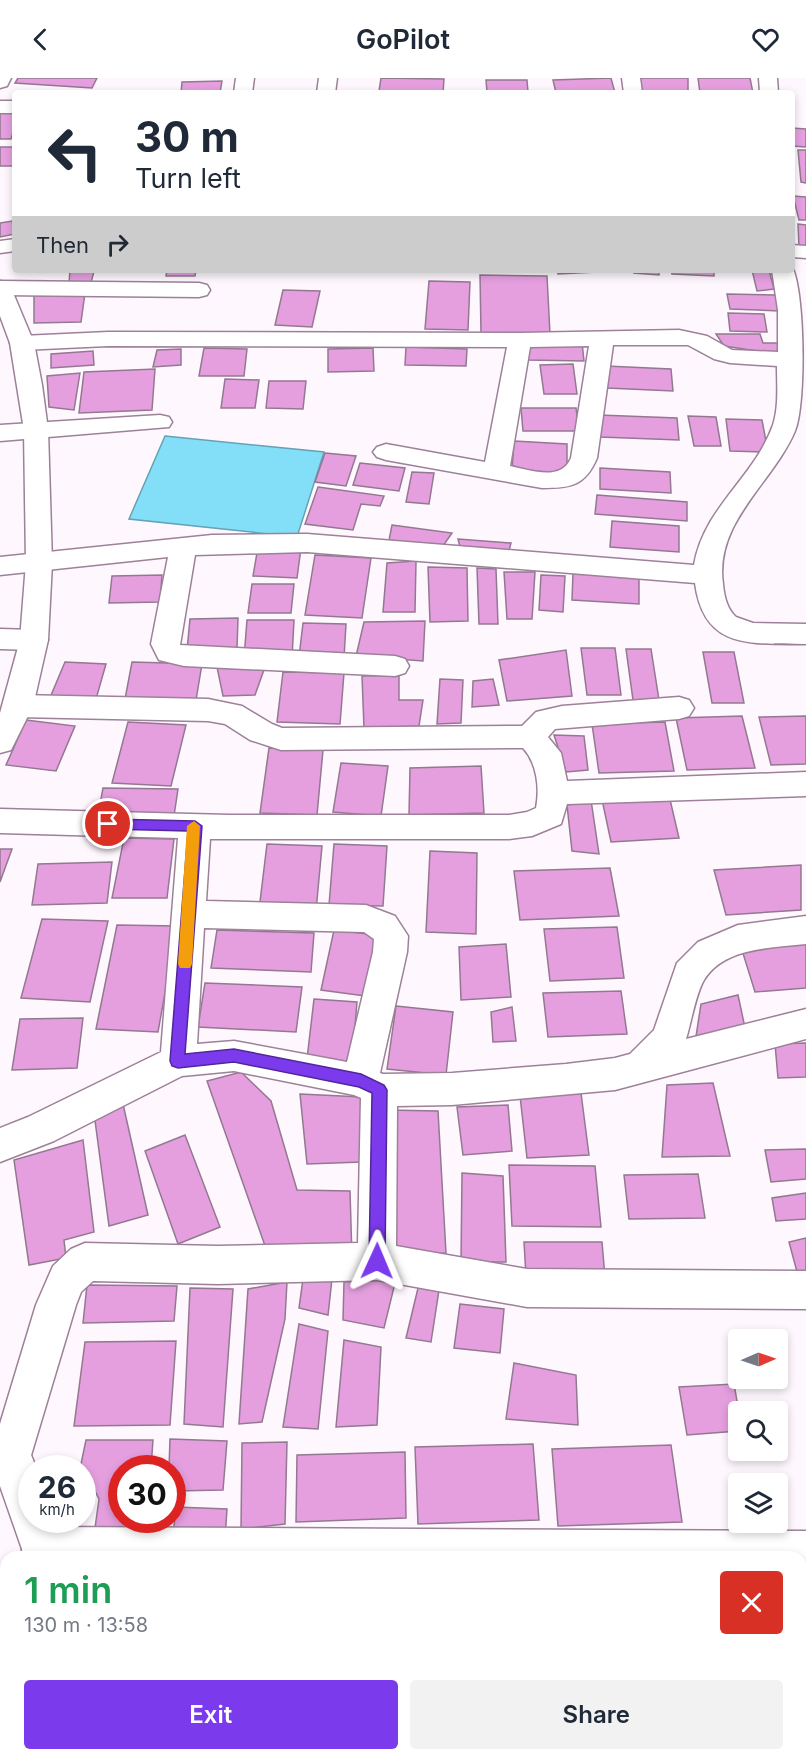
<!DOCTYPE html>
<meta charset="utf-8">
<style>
body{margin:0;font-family:Inter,sans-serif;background:#f2f2f3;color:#1f2937;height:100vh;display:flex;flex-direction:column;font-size:22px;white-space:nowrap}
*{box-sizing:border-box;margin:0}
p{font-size:20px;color:#747a83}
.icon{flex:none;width:33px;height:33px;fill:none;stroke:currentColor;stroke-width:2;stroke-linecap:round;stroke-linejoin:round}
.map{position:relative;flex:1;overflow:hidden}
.sheet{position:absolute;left:0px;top:1473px;width:807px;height:210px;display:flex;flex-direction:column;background:#fff;border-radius:18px 18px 0 0;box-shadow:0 3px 9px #0003}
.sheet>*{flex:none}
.guide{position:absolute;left:12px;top:12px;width:783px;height:183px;border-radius:6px;box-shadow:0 3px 9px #0003;background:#fff;color:#1f2937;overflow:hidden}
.needle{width:39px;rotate:88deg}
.tools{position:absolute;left:728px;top:1251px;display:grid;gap:12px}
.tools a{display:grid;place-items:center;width:60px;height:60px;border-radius:6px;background:#fff;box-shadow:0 3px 9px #0003;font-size:30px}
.speed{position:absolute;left:18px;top:1377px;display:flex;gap:12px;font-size:30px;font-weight:700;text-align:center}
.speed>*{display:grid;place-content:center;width:78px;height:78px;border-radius:50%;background:#fff;box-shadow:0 3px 9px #0003;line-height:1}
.speed small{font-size:15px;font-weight:400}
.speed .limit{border:9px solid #d22;background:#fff;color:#111}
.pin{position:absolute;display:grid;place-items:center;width:51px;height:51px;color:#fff;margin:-26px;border:3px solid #fff;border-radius:50%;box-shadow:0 2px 6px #0007}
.me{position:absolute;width:66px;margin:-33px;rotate:1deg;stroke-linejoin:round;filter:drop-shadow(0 0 4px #0008)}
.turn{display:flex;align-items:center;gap:21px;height:126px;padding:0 24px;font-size:27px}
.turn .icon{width:78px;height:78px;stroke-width:2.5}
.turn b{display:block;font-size:42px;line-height:51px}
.then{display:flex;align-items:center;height:57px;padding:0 24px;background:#0003;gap:12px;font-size:22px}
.round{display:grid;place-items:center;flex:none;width:63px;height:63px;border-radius:6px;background:#f2f2f3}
.head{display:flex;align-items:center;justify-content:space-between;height:102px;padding:0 24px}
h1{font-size:36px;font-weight:600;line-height:45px;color:#1e9e55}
.action{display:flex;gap:12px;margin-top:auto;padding:12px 24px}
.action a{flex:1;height:69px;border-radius:6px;background:#7c3aed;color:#fff;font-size:24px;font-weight:600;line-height:69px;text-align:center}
.action a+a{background:#f2f2f3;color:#1f2937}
header{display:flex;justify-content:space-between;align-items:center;height:78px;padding:0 24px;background:#fff;font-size:27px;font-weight:600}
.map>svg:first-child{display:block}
.water{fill:#83dff7;stroke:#65a2b6;stroke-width:1.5}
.building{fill:#e59fdf;stroke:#937891;stroke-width:1.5}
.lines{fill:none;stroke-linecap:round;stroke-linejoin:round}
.minor-casing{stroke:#9c8199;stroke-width:3}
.tertiary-casing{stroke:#9c8199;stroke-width:3}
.minor{fill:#fff;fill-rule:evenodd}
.tertiary{fill:#fff;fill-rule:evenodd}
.route{fill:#7c3aed;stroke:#51269a;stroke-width:1.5}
.slow{fill:#f59e0b}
</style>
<header><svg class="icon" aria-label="back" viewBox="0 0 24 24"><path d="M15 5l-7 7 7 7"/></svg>GoPilot<svg class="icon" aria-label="heart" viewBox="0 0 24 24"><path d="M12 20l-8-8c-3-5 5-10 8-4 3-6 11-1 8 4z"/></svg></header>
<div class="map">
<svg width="806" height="1683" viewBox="0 0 806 1683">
<rect width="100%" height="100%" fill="#fef8fe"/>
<polygon class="water" points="165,358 324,374 297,459 129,441"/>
<g class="building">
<polygon points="18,0 97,0 92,10 15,5"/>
<polygon points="381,0 444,1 443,15 379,13"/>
<polygon points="611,0 615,15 556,15 553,2"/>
<rect x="639" y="0" width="49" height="15"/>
<polygon points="698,0 750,0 753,15 700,15"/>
<polygon points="486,2 527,2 528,14 487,14"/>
<polygon points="222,3 220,15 181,15 182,4"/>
<polygon points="0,34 15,34 15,48 11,61 0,61"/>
<polygon points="792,50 806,51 806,69 792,68"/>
<rect x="0" y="69" width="15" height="19"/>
<polygon points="798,72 806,72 806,105 801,104"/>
<polygon points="793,118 806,119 806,142 799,142"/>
<polygon points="12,143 15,156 0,159 0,145"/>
<polygon points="798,146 806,147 806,171 799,170"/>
<polygon points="167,192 196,192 195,198 166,198"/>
<polygon points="557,192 595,192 596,194 558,196"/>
<polygon points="635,192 659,192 659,197 634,195"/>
<polygon points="671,192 714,192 714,198 672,196"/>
<polygon points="752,192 769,192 774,211 757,213"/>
<polygon points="70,193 94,193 91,205 69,204"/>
<polygon points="480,197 547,198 550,256 481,255"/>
<polygon points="429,203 470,204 468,252 425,251"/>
<polygon points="283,212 320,213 312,249 275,247"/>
<polygon points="85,215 81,244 34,245 34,216"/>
<polygon points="727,216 776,217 780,233 730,231"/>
<polygon points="728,235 764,236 767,254 730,253"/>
<polygon points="716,256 760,256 763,265 780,265 784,277 724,268"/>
<polygon points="527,264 582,264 584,283 528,282"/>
<polygon points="406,269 467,271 466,288 405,287"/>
<polygon points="204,270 247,271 244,298 199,298"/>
<polygon points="373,270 374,293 328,294 328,271"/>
<polygon points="181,271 181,287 153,289 157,272"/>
<polygon points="93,273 94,287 51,290 51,276"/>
<polygon points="573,286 577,316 544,316 540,287"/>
<polygon points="606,288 671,291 673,313 607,310"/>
<polygon points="155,291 152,332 79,335 84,294"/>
<polygon points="80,295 74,332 49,329 47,298"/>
<polygon points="225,301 259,302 255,330 221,330"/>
<polygon points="269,303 306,303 303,331 266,330"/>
<polygon points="521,330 576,330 579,353 523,353"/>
<polygon points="599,337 677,340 679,362 600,359"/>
<polygon points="688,338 716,339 721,368 694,368"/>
<polygon points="726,341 762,342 768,374 730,373"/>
<polygon points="514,363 567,366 567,395 512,392"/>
<polygon points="325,375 356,378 346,408 315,404"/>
<polygon points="360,385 405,390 399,413 353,407"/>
<polygon points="600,390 670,394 671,415 600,411"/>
<polygon points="412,394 434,395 429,426 406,424"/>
<polygon points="318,409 384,418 380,428 361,426 353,452 305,446"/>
<polygon points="597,417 687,424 687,443 595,436"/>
<polygon points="612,443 679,448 679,474 610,469"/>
<polygon points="392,447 452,455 443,468 389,462"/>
<polygon points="458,461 511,465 509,473 460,469"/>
<polygon points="258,469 301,470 297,500 253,498"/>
<polygon points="315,477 371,480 362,540 305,537"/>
<polygon points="416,483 415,534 383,534 387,485"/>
<polygon points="428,489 467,490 468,543 430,544"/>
<polygon points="477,490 496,491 498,546 479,546"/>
<polygon points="504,494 535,494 532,541 507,541"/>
<polygon points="573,495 639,500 639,526 572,522"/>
<polygon points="162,497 160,524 109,525 112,498"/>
<polygon points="541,497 565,498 563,534 539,532"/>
<polygon points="252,506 294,506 291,535 248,535"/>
<polygon points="238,540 237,571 187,572 190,541"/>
<polygon points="247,542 294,542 292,580 244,580"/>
<polygon points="425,543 423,583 356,578 364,544"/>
<polygon points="303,545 346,546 344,580 299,579"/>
<polygon points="581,570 615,570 621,617 587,617"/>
<polygon points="626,571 651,571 659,622 633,622"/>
<polygon points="566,572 572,618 507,623 499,582"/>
<polygon points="703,574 734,574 744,625 712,625"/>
<polygon points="65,584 106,586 96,621 49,622"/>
<polygon points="132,584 202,586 196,622 125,621"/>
<polygon points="217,589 265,589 255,617 223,618"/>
<polygon points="283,594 344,595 340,646 277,644"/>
<polygon points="399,597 399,622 423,622 419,648 364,650 362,598"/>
<polygon points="440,601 463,602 461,645 437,646"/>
<polygon points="493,601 499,627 472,629 473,603"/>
<polygon points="742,638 755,690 687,692 676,640"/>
<polygon points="806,638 806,686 771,687 759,639"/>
<polygon points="26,642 75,648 56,693 6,687"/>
<polygon points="128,644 186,647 171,708 112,705"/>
<polygon points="665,644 674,693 599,695 592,646"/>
<polygon points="554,657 584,658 588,692 566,694"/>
<polygon points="269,670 323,672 317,737 260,735"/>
<polygon points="341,685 388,688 381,738 333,734"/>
<polygon points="481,688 484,735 409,737 410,690"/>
<polygon points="103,710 178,711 174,738 98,737"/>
<polygon points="668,713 679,760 611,764 601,717"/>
<polygon points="591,722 599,776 572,773 567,727"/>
<polygon points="124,760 174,761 167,820 112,820"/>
<polygon points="267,766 322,768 316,833 259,832"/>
<polygon points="334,766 387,768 383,828 329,827"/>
<polygon points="0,771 12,771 0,804"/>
<polygon points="430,773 477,775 476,856 426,854"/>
<polygon points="112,784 107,825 32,827 38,786"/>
<polygon points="801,787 801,832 726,837 714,792"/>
<polygon points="610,790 619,838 520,842 514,793"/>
<polygon points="42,841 108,843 90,924 21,920"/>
<polygon points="117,847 177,848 158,954 96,951"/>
<polygon points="617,849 624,900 550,903 544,851"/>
<polygon points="217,852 314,855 311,894 211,890"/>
<polygon points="334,852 377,857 365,918 321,912"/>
<polygon points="806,863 806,910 755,914 741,869"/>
<polygon points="506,866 511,919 461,922 459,869"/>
<polygon points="205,905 302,909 296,954 198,949"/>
<polygon points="621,913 627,956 548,959 543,915"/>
<polygon points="738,917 747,959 695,965 701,926"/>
<polygon points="314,921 357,924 352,984 307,981"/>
<polygon points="396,928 453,934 446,997 387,991"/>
<polygon points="512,929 516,963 493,964 491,934"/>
<polygon points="83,940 77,990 12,992 20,941"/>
<polygon points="806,965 806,999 778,1000 775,966"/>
<polygon points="241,994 271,1023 297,1112 350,1113 352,1179 270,1182 207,1003"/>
<polygon points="713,1005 730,1078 662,1079 667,1007"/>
<polygon points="581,1015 589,1077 527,1080 520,1018"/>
<polygon points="300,1016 362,1019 362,1084 307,1086"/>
<polygon points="123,1026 148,1137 109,1148 94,1035"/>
<polygon points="508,1027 512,1073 463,1077 457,1029"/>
<polygon points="386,1032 438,1033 446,1175 391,1176"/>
<polygon points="185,1057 220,1149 178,1166 145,1073"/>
<polygon points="83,1062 94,1154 64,1162 66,1180 29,1187 14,1082"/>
<polygon points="806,1071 806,1101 771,1104 765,1072"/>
<polygon points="509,1087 595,1088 601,1149 512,1148"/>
<polygon points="462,1095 503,1098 506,1184 461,1184"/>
<polygon points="698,1096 705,1140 629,1141 624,1097"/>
<polygon points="806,1115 806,1141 776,1143 772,1120"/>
<polygon points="806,1160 806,1205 800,1205 789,1164"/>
<polygon points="524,1164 602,1164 605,1199 526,1198"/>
<polygon points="303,1201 332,1201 328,1237 299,1230"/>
<polygon points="376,1201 395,1205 384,1250 343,1242 344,1204"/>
<polygon points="287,1204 285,1241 262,1344 239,1346 248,1211"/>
<polygon points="419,1206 439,1212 431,1264 406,1260"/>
<polygon points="87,1207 177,1208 174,1243 83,1245"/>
<polygon points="190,1210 233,1211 223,1349 184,1346"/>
<polygon points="460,1226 504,1231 500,1275 454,1270"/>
<polygon points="299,1246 328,1253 318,1351 283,1349"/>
<polygon points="344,1262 381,1269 377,1347 336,1349"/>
<polygon points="176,1263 170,1347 74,1348 85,1264"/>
<polygon points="514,1285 576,1297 578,1347 506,1341"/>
<polygon points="734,1306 739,1334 738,1353 687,1357 679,1309"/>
<polygon points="170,1361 227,1363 223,1412 175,1413 172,1390 169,1390"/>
<polygon points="86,1362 153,1362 151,1390 122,1390 122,1442 158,1442 158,1455 94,1457 99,1421 81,1386"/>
<polygon points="287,1364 285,1446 241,1451 242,1365"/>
<polygon points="533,1366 539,1442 418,1446 415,1369"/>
<polygon points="671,1367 682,1444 558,1448 552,1371"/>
<polygon points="405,1374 406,1440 296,1444 297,1377"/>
<polygon points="176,1429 227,1431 225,1461 173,1457"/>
<polygon points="52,1442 78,1442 77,1447 52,1448"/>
<rect x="79" y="1677" width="129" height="6"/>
<polygon points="451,1677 643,1677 644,1683 451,1683"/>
</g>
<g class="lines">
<defs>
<g id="minor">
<polygon points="236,0 254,0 252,15 234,15"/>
<polygon points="319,0 337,0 335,15 317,15"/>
<polygon points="622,0 640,0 642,15 624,15"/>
<polygon points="759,0 777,0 778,15 760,15"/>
<rect x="0" y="23" width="15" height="12"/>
<polygon points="15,161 15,173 0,175 0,163"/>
<polygon points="792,167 806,168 806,180 792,179"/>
<path d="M792,189c13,24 14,138 3,164 -22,52 -81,91 -72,153 1,12 4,25 13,33l17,6 53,1v20c-54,-1 -102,7 -111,-61l-388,-31 -112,3 -15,90 215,11 10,3 4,7 -4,7 -10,3 -211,-10 -25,-6 -8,-16 17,-87 -168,18v-18l212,-22 95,-1 387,31c10,-58 60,-87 79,-140 6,-18 4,-40 4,-59l-47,-3 -16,-4 -26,-14h-75l-16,113c-12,28 -26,30 -55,30l-156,-28 -9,-3 -4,-5 4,-5 9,-3 99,18 22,-115 -399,-1 -86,4 -8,-2 -4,-5 4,-5 8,-2 86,-4 412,1 159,-3 28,6 25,14 46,2v-42l-6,-40h20zM589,268l-18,112c-10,24 -41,12 -61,8l20,-119z"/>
<polygon points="0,203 199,205 207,207 210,212 207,217 199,219 0,217"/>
<polygon points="160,337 169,339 172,344 169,349 0,363 0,347"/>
<polygon points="0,551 34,552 44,555 48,562 44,569 34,572 0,571"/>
<path d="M18,617l190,4 34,7 30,18 10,4 240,-2 14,-14 26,-6 117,-9 10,3 5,8 -5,8 -10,3 -124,10 -7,8 13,16 6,28 239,-9v24l-239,8 -6,20 -29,12 -23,3h-299l-4,62 160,4 29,11 13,20 -1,16 -27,121 3,1 69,-1 114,-9 49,-6 15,-4 24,-24 23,-67 21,-21 40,-17 68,-9v28c-34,4 -82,3 -102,36 -8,13 -13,43 -18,59l120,-30v30l-191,51 -163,15 -55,1 -1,140 131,23 279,2v38l-279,-2 -150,-27 -159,4 -125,-3 -12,11 -5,13 -50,167 -15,6 -11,-4v-50l36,-119 17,-39 18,-17 14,-6 133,3 140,-3 3,-145 -7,-3 -120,-24 -52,5 -128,65 -54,21v-34l28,-11 133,-65 17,-214 -178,-5v-24l229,6h280l18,-3 9,-4c4,-20 1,-45 -13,-60l-242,2 -31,-10 -25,-16 -17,-3 -190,-4 -10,-3 -5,-8 5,-8zM204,850l160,4 10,7 -1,13 -26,110 -113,-21 -37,3z"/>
<polygon points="44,1449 806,1453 806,1497 801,1497 801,1479 25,1479 22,1471 29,1456"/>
</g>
<g id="tertiary">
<polygon points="0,0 11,0 7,8 0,10"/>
<polygon points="0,203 8,205 11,210 34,265 42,307 48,352 52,485 48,562 33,628 11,672 0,675 0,635 20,562 26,485 24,352 10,265 0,238"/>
<path d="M0,1348c24,10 28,19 36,42h-4v52h22l12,29v8h-44v-8l-22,-63z"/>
<polygon points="14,1677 62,1677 61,1683 13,1683"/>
</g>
</defs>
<use href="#minor" class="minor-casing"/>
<use href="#tertiary" class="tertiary-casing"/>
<use href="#minor" class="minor"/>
<use href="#tertiary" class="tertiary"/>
</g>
<polygon class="route" points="108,741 195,743 202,748 185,976 234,971 361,996 384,1007 387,1012 385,1183 382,1188 377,1190 371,1188 369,1183 372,1015 359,1009 234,984 178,990 172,988 170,983 188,753 108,751 102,746"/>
<polygon class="slow" points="194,743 200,748 192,886 190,890 180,890 178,886 187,748"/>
</svg>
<div class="tools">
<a><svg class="needle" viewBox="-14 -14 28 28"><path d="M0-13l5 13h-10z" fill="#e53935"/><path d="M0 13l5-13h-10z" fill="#747a83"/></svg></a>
<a><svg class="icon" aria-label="search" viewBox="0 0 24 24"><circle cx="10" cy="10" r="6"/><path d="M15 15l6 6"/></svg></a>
<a><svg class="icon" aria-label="layers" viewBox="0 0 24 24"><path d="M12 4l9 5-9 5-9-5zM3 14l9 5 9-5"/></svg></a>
</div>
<div class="speed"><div>26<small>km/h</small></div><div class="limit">30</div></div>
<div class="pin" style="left:108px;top:746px;background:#d93025"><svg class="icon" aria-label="arrive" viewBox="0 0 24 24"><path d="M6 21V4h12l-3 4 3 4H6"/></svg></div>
<svg class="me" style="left:377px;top:1183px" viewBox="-20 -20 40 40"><path d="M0-17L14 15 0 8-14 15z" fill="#7c3aed" stroke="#fff" stroke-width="4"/></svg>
<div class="guide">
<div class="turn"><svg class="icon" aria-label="left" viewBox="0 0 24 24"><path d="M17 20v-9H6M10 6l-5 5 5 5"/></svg><div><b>30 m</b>Turn left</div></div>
<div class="then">Then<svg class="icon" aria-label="right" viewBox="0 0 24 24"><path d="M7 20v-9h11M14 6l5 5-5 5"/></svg></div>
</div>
<section class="sheet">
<div class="head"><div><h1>1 min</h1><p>130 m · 13:58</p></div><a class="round" style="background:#d93025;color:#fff"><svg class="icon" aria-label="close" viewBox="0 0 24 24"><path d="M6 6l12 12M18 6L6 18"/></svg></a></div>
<div class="action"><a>Exit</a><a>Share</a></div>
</section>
</div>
